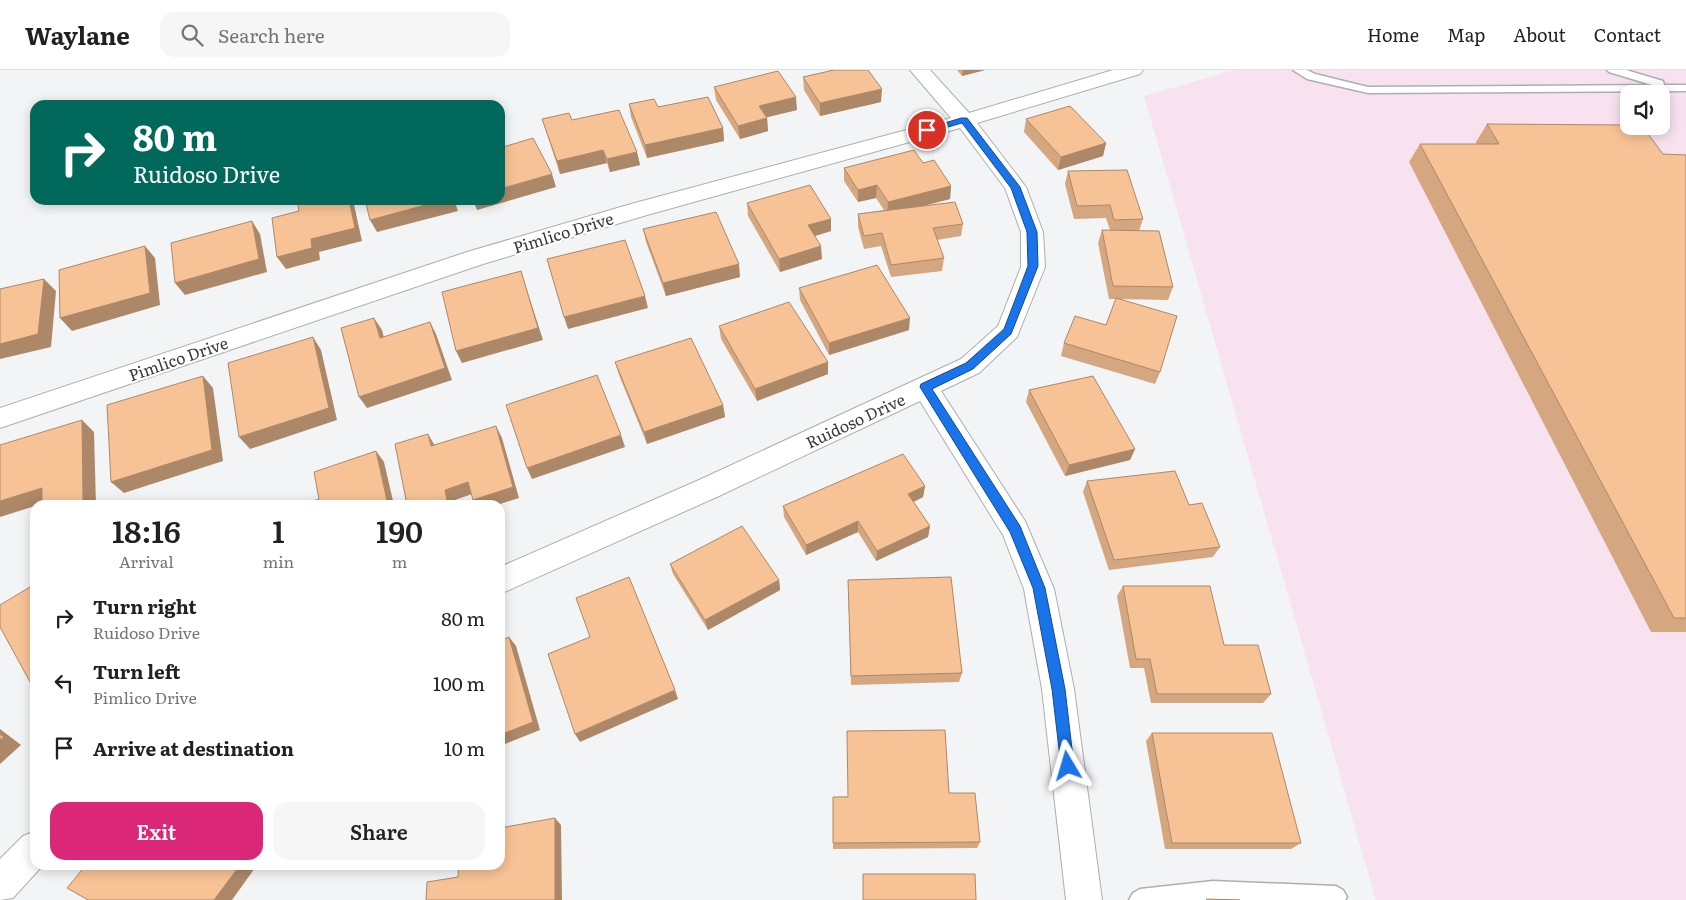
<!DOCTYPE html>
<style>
body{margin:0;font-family:Literata,serif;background:#f6f6f6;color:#202124;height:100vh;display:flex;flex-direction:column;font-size:19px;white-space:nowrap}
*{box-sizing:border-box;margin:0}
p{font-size:16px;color:#757577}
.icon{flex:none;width:28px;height:28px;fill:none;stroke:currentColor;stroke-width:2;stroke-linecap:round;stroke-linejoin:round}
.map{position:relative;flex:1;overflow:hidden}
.side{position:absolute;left:30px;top:430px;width:475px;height:370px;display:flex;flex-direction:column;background:#fff;border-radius:15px;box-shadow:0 2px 12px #0003}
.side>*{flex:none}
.hud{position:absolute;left:30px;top:30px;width:475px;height:105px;border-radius:15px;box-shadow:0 2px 12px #0003;background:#00695c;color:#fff;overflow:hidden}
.controls{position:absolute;left:1620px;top:15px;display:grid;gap:10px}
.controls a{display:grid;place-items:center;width:50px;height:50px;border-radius:10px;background:#fff;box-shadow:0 2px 12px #0003;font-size:25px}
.pin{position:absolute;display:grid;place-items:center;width:42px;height:42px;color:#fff;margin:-21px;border:2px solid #fff;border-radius:50%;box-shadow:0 1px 5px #0007}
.me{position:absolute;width:55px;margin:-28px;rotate:353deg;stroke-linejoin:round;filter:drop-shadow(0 0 4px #0008)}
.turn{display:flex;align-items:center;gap:18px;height:105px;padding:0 20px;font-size:22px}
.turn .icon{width:65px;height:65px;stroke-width:2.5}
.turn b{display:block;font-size:35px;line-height:42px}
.eta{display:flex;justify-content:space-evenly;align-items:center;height:85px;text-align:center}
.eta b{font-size:30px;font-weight:600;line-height:35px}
.button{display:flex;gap:10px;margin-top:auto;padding:10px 20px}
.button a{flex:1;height:58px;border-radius:15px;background:#db2777;color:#fff;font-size:20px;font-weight:600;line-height:58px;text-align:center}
.button a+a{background:#f6f6f6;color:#202124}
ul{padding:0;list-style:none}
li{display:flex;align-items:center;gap:15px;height:65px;padding:0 20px}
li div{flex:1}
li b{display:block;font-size:19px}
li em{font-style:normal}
header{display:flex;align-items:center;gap:30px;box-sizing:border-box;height:70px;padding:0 25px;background:#fff;border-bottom:1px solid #e0e0e0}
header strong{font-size:24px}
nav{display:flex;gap:28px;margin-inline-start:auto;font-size:18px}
.search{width:350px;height:45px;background:#f6f6f6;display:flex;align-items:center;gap:12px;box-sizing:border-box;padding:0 18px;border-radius:15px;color:#757577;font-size:19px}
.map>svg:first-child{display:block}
.education{fill:#f8e2f0;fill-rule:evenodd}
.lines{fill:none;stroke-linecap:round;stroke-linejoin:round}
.service-casing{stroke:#adaeaf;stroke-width:3}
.minor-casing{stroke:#adaeaf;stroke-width:2}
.service{fill:#fff;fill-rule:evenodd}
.minor{fill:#fff;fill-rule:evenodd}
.wall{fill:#d4a780}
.shaded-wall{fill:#ad8868}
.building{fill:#f7c295;stroke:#ad8868}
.route{fill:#1a73e8;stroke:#114b97}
.labels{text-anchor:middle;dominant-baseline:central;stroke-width:4.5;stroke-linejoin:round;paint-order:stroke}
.street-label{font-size:16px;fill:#393939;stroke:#fff}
</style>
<header>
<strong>Waylane</strong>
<div class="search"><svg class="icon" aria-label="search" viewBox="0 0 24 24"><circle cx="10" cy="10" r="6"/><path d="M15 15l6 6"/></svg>Search here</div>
<nav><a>Home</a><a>Map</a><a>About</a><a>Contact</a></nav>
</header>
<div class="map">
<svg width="1686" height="830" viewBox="0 0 1686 830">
<rect width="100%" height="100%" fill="#f3f4f5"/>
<path class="education" d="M1235,0h451v830h-310l-232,-804zM1629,24h32v32h-32z"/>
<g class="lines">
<defs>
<g id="service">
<polygon points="1293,0 1307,0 1315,4 1368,17 1652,15 1609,2 1607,0 1626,0 1663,11 1664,15 1686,15 1686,21 1368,23 1307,9"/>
<polygon points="1213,811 1336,816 1343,820 1347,827 1345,830 1129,830 1133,823 1140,819"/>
</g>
<g id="minor">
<polygon points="910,0 930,0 969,43 1113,0 1143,0 1140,4 977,53 1026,117 1043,162 1045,197 1017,267 979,303 941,321 1025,451 1054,519 1074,619 1102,830 1066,830 1042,619 1024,519 1003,465 920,331 719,426 500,524 500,497 699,410 961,289 998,256 1021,197 1021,162 1005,118 960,58 647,145 483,194 0,358 0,338 467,182 631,134 951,48"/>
<polygon points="35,761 35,795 43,795 13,828 0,830 0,789 23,766"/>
</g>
</defs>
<use href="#service" class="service-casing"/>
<use href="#minor" class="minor-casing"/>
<use href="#service" class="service"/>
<use href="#minor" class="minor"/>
</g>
<g class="wall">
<polygon points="830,0 868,0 881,32 820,46 804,20 803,7 830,1"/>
<polygon points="957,0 985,0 962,6"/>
<polygon points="714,17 797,40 767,47 768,61 740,69 716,30"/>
<polygon points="629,34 658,37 723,58 724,71 647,88 631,47"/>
<polygon points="542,49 572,50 637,82 640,95 610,102 607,93 560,104"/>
<polygon points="1026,49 1106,73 1103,86 1058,100 1024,62"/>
<polygon points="1487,54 1663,84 1686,85 1686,562 1651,562 1409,92 1420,74 1476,74 1476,72"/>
<polygon points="923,93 951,116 950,129 923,136 963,154 961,166 937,170 944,188 942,201 891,207 881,176 864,179 858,157 858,144 884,140 876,128 858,132 844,111 844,98"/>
<polygon points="1068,101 1143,149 1139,161 1173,217 1168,230 1119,229 1160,302 1155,314 1061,286 1064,273 1106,255 1116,229 1109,229 1098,173 1102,160 1110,160 1106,148 1074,149 1065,114"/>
<polygon points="747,133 831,161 815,166 822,189 780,202 748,146"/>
<polygon points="643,159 740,207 666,226 646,172"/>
<polygon points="799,218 909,260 829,285 800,230"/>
<polygon points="719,256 828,292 828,304 757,331 721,269"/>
<polygon points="615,292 723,335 725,347 647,374 619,305"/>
<polygon points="1029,320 1135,379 1130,390 1065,406 1026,332"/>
<polygon points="1087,411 1189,435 1220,477 1213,487 1109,500 1083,422"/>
<polygon points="925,416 923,427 914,432 930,456 928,467 876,491 858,462 806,485 784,447 783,436"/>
<polygon points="670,494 779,510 780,520 708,560 673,504"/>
<polygon points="848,510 962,603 959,612 851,615"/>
<polygon points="1123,516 1224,575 1271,624 1263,633 1151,633 1144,598 1130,598 1117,526"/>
<polygon points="1152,663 1301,773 1291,779 1165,779 1146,671"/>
<polygon points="949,723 980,772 977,778 833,779 833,727"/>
</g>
<g class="shaded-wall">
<polygon points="963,0 985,0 962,6"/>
<polygon points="882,19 881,32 820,46 820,33"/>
<polygon points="796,27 797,40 760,49 759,36"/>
<polygon points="767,48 768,61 740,69 738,56"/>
<polygon points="723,58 724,71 647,88 645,75"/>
<polygon points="1106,73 1103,86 1058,100 1061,87"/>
<polygon points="603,80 607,93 560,104 557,91"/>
<polygon points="637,82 640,95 610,102 607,89"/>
<polygon points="552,104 556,117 477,140 473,130 500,130 500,119"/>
<polygon points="877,115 876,128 858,132 858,120"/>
<polygon points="951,116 950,129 887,145 888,132"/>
<polygon points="349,130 353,130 362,171 319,182 320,190 286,199 277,187 311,169"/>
<polygon points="444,130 454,130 458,141 377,162 370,150"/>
<polygon points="831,149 831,161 808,168 808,155"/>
<polygon points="252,151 260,164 267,202 185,225 175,213"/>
<polygon points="145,176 155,188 160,235 72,261 60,248"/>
<polygon points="821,176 822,189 780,202 779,189"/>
<polygon points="739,194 740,207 666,226 663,213"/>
<polygon points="521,201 525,214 543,270 462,293 456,281"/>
<polygon points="44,209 56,221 51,277 0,289 0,274"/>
<polygon points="645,226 648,238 568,259 564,247"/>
<polygon points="374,248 382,260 387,280 380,268"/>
<polygon points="910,248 909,260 829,285 829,273"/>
<polygon points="430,252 436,264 452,310 367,338 359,327"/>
<polygon points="313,267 321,280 337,350 250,379 239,367"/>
<polygon points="828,292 828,304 757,331 755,319"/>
<polygon points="203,306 213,318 223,391 124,423 111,412"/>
<polygon points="723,335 725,347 647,374 644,362"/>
<polygon points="82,350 94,362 96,435 67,435"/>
<polygon points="496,356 502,368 519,428 497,435 476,435 473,430"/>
<polygon points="428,364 435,376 431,376"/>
<polygon points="621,365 625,377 532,409 527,398"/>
<polygon points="1135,379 1130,390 1065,406 1069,395"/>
<polygon points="376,381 384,392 394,435 388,435"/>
<polygon points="468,412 475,423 452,431 453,435 448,435 445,420"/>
<polygon points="925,416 923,427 907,435 908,424"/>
<polygon points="42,418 56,429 38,435 35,435 35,436 0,447 0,431"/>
<polygon points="858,451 858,462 806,485 806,475"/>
<polygon points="930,456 928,467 876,491 877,481"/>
<polygon points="779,510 780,520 708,560 705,550"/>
<polygon points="509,567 516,576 540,660 500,676 500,665"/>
<polygon points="675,620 678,629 580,672 575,664"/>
<polygon points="0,659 21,675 0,694"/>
<polygon points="555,748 561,755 562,830 555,830"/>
<polygon points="240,795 257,795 232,830 214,830"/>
</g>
<g class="building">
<polygon points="834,0 868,0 882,19 820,33 803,7"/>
<polygon points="778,1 796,27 759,36 767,48 738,56 714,17"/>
<polygon points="708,27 723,58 645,75 629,34 654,29 658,37"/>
<polygon points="1070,36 1106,73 1061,87 1026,49"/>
<polygon points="619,40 637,82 607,89 603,80 557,91 542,49 569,43 572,50"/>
<polygon points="1487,54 1629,55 1629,56 1642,56 1663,84 1686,85 1686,548 1674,548 1420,74 1499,74"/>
<polygon points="533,68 552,104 500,119 500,78"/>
<polygon points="914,80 923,93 934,90 951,116 888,132 877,115 858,120 844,98"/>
<polygon points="1127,100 1143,149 1114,150 1110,135 1077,136 1068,101"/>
<polygon points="810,115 831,149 808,155 821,176 779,189 747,133"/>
<polygon points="297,130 349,130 355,158 311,169 312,178 277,187 272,148 299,141"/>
<polygon points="365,130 444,130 370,150"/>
<polygon points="955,132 963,154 933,158 944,188 891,195 882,163 864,166 858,144"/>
<polygon points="716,142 739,194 663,213 643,159"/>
<polygon points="252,151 259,189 175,213 171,173"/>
<polygon points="1102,160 1159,161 1173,217 1113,216"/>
<polygon points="625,170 645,226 564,247 547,189"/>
<polygon points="145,176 150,223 60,248 59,200"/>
<polygon points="877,195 910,248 829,273 799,218"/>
<polygon points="521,201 538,258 456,281 442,222"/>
<polygon points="44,209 38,264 0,274 0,219"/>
<polygon points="1116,228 1177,246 1160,302 1064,273 1075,246 1106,255"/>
<polygon points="789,232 828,292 755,319 719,256"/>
<polygon points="374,248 380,268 430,252 445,298 359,327 341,258"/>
<polygon points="313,267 329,338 239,367 228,293"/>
<polygon points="691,268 723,335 644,362 615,292"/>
<polygon points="597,305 621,365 527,398 506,335"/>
<polygon points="203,306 212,380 111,412 107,335"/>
<polygon points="1093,306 1135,379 1069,395 1029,320"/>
<polygon points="82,350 83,430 67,435 42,435 42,418 0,431 0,375"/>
<polygon points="496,356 513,417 473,430 468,412 445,420 448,435 407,435 395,374 428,364 431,376"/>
<polygon points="376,381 388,435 302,435 319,429 314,402"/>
<polygon points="903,384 925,416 908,424 930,456 877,481 858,451 806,475 783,436"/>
<polygon points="1175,401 1189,435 1202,433 1220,477 1114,490 1087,411"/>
<polygon points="742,456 779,510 705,550 670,494"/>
<polygon points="629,507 675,620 575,664 548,584 590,567 576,528"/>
<polygon points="951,507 962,603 851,606 848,510"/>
<polygon points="35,514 35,621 0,557 0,535"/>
<polygon points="1123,516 1210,516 1224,575 1258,575 1271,624 1157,624 1150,589 1136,589"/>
<polygon points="509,567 533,652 500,665 500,571"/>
<polygon points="945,660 949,723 975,723 980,772 833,773 833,727 848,727 847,661"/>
<polygon points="1152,663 1272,663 1301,773 1172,773"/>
<polygon points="0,664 4,667 0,670"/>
<polygon points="555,748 555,830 426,830 427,812 458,807 459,795 500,795 500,758"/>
<polygon points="86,795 240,795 214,830 88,830 67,818"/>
<polygon points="863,804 975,804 976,830 863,830"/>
<polygon points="1206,829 1240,830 1207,830"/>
</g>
<polygon class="route" points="961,48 967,48 1020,117 1037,162 1038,196 1011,264 973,299 932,319 1020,456 1045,518 1065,619 1074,696 1072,700 1068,702 1063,700 1061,696 1052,619 1033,518 1010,462 920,317 921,314 966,293 1004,259 1028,196 1027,162 1011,118 962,53 927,63 922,60"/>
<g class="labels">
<g class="street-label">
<text transform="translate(563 162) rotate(-17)">Pimlico Drive</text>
<text transform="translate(178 288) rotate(-19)">Pimlico Drive</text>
<text transform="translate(855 350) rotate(-25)">Ruidoso Drive</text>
</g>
</g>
</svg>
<div class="controls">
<a><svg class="icon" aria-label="sound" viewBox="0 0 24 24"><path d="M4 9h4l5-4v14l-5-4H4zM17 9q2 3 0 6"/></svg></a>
</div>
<div class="pin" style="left:927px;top:60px;background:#d93025"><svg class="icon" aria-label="arrive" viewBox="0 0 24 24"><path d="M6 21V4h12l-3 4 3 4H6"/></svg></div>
<svg class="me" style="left:1068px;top:696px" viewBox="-20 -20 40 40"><path d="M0-17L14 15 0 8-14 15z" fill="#1a73e8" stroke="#fff" stroke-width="4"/></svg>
<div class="hud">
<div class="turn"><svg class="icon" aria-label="right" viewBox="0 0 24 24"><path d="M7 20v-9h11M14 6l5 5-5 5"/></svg><div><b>80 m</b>Ruidoso Drive</div></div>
</div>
<section class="side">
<div class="eta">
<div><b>18:16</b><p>Arrival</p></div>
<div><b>1</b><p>min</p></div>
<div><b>190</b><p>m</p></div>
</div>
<ul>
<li><svg class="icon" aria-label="right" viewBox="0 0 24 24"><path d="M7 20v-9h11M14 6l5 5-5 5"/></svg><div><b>Turn right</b><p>Ruidoso Drive</p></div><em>80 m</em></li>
<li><svg class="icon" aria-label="left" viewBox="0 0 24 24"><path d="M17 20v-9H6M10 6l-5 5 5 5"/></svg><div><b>Turn left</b><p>Pimlico Drive</p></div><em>100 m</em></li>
<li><svg class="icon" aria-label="arrive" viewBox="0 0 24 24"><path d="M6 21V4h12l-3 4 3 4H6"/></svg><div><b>Arrive at destination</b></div><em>10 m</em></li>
</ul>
<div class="button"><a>Exit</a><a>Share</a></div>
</section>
</div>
